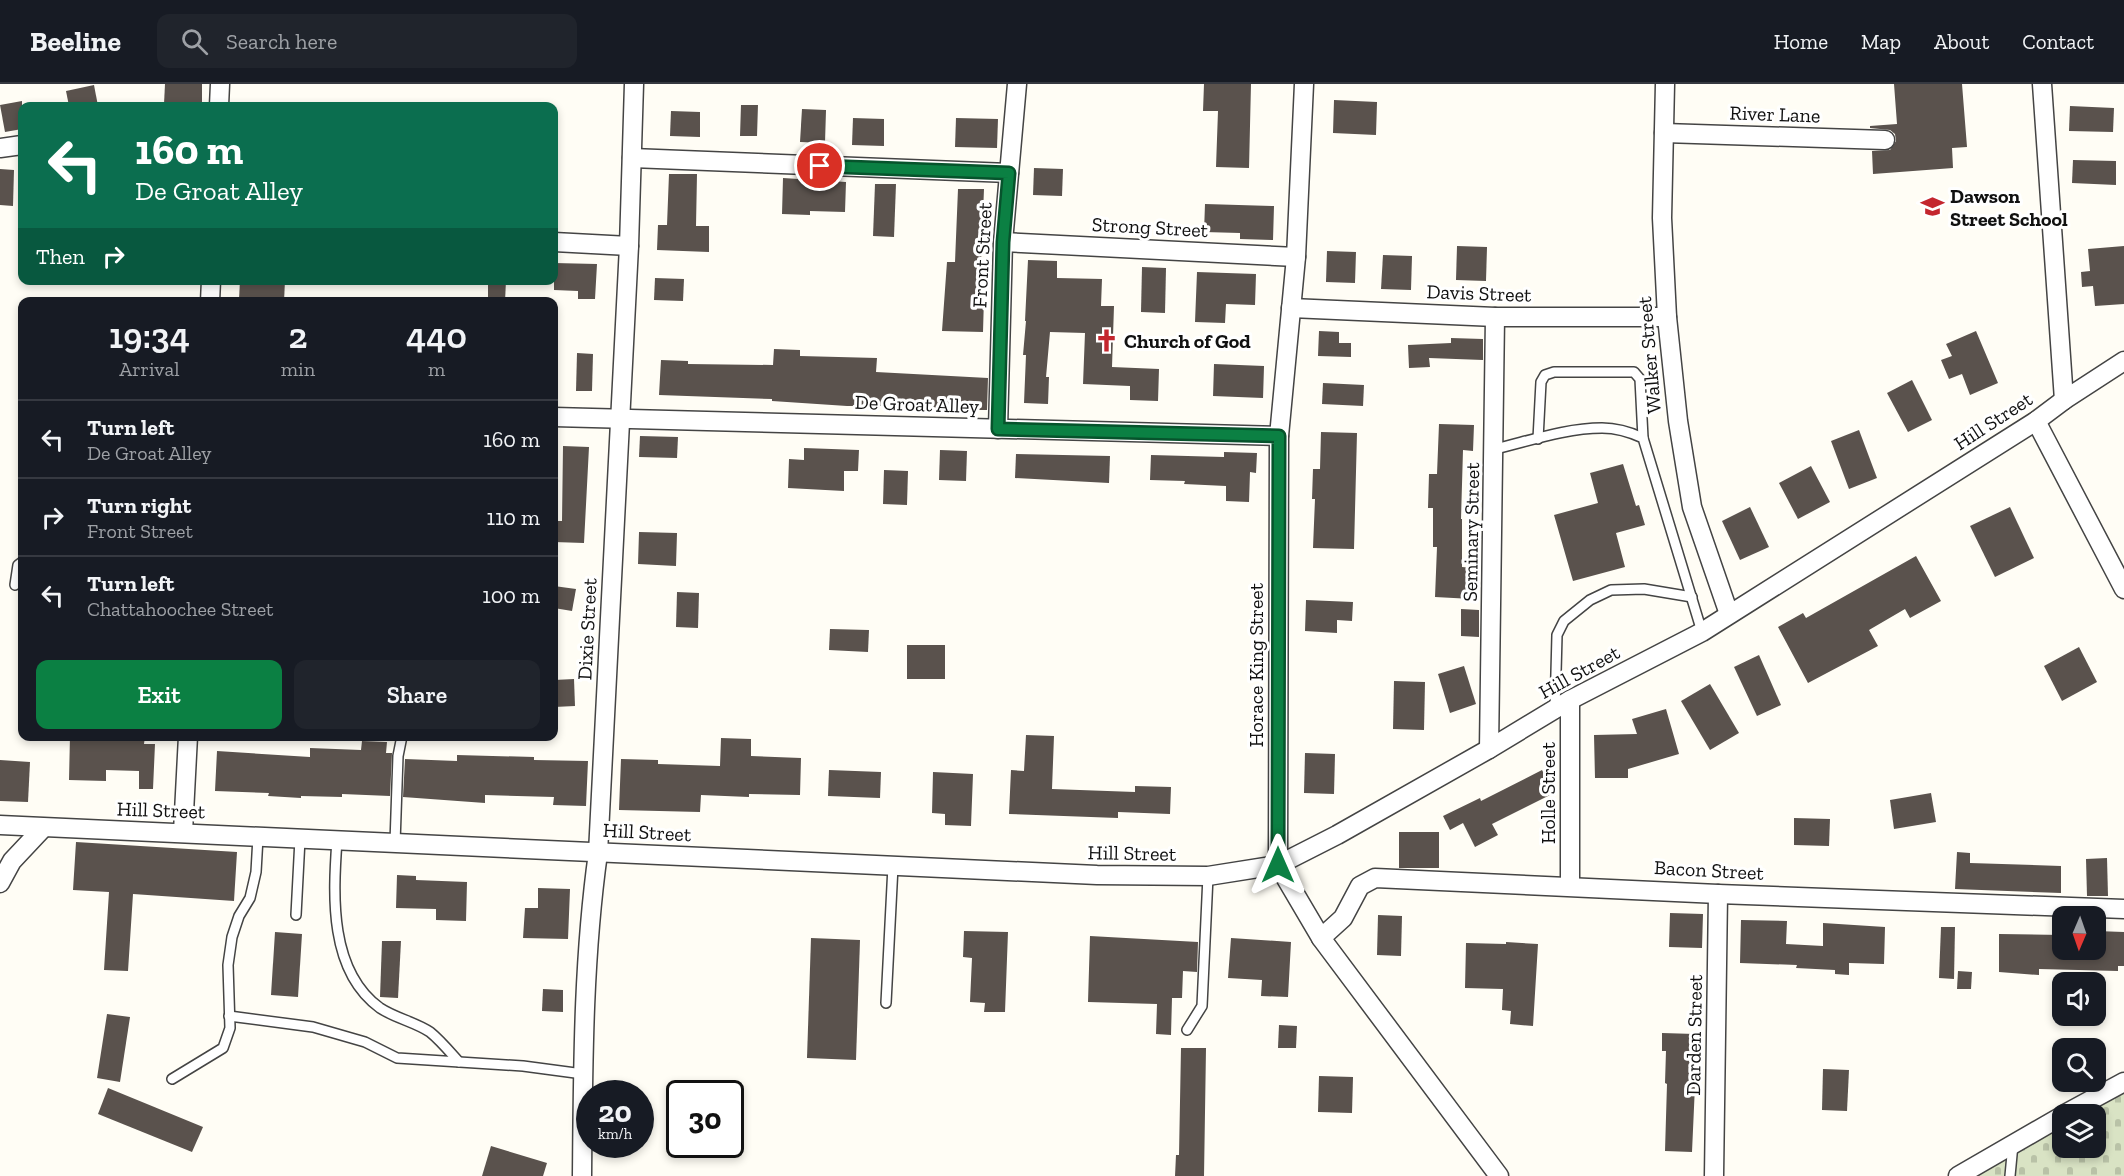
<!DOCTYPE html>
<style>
body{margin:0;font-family:"Zilla Slab",serif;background:#20242c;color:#f1f3f6;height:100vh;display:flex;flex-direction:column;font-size:22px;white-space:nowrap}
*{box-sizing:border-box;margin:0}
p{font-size:20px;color:#9ea1a6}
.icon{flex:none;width:33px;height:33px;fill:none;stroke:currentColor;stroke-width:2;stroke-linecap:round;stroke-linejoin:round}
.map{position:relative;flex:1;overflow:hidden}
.details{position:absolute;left:18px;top:213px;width:540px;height:444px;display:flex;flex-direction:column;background:#171b24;border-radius:12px;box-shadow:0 3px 9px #0003}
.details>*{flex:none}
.top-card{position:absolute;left:18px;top:18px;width:540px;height:183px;border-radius:12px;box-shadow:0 3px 9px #0003;background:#0b6e4f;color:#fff;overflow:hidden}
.needle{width:39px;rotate:182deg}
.tools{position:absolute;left:2052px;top:822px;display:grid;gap:12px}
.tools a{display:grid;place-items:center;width:54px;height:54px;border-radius:12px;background:#171b24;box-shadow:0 3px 9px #0003;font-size:30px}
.speed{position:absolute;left:576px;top:996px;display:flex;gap:12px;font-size:30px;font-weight:700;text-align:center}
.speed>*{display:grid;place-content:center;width:78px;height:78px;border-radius:50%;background:#171b24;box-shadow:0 3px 9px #0003;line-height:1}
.speed small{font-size:15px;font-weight:400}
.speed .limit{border:3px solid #111;border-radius:9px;background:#fff;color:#111}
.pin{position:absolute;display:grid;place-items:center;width:51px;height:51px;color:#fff;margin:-26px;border:3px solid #fff;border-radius:50%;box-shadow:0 2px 6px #0007}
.me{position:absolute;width:66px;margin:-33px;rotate:0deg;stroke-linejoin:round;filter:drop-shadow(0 0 4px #0008)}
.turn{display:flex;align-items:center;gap:21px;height:126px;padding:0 18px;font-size:27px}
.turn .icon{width:78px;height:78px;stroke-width:2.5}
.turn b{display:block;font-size:42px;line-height:51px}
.then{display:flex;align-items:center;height:57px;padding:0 18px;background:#0003;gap:12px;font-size:22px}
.eta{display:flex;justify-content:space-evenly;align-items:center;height:102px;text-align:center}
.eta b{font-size:36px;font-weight:600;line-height:42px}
.cta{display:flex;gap:12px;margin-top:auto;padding:12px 18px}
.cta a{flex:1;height:69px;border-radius:12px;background:#0b8043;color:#fff;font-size:24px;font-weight:600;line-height:69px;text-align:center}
.cta a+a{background:#20242c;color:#f1f3f6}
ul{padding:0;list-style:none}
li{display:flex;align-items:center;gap:18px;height:78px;padding:0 18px;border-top:2px solid #363941}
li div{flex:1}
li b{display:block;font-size:22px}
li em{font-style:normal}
header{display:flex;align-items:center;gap:36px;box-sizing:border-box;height:84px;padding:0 30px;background:#171b24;border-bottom:2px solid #363941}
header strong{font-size:28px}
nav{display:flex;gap:33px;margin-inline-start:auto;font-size:21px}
.search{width:420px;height:54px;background:#20242c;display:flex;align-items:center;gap:15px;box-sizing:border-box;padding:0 21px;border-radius:12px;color:#9ea1a6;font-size:22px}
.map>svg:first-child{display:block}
.cemetery{fill:url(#cemetery-stones)}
.building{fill:#5a524d}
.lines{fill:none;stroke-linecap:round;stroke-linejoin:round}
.lane-casing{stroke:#444;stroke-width:12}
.street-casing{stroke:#444;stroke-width:21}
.lane{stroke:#fff;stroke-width:9}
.street{stroke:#fff;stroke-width:18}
.route-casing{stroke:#07532c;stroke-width:15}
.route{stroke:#0b8043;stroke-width:10}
.labels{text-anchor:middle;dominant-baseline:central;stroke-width:6;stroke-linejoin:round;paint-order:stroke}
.street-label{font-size:20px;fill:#111;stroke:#fff}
.poi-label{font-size:20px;font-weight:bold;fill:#111;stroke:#fff;text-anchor:start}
</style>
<header>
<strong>Beeline</strong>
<div class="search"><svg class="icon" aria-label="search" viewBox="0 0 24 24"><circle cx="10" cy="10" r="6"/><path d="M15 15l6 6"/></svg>Search here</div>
<nav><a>Home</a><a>Map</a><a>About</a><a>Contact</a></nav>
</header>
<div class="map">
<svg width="2124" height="1092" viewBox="0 0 2124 1092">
<defs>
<pattern id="cemetery-stones" width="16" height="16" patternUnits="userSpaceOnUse" patternTransform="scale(1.5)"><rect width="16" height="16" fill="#d9e3c4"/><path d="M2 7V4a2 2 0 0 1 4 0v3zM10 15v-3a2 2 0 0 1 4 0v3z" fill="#b9c2a7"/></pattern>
</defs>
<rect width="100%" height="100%" fill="#fffdf5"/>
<polygon class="cemetery" points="2124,1009 2124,1092 1977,1092 2062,1042 2062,1064 2096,1064 2096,1030 2084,1030"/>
<g class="building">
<polygon points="165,0 202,0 202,21 164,20"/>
<polygon points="1204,0 1251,0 1249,84 1216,83 1218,27 1203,27"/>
<polygon points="1894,0 1962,0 1967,63 1952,64 1953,84 1873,90 1872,67 1890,66 1896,57 1895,50 1890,46 1870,44 1870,42 1897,40"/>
<polygon points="94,1 98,22 69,22 66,7"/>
<polygon points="1334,16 1377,18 1376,51 1333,49"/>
<polygon points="22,17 22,45 5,48 0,21"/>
<polygon points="741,21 758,21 757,52 740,52"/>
<polygon points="2070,22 2114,24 2113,48 2069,47"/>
<polygon points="802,25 826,26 825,59 800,58"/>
<polygon points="671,27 700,28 700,53 670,52"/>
<polygon points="853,34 884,35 884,62 852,61"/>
<polygon points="956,34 998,35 997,64 955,63"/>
<polygon points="2073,76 2116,77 2116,101 2072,99"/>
<polygon points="1034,84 1063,85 1062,112 1033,111"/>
<polygon points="0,85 14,86 13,122 0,121"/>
<polygon points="669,90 697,90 696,142 709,142 709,168 657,166 658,141 667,141"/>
<polygon points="783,94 846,98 845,128 810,127 810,131 782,130"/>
<polygon points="875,100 896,100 894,153 873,152"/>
<polygon points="958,105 984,105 981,179 985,179 983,248 942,247 947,178 955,178"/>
<polygon points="1205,120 1274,122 1273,156 1240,155 1240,149 1204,148"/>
<polygon points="1457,162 1487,163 1486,197 1456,196"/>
<polygon points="2124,162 2124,220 2095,222 2093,202 2082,203 2081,188 2090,187 2088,165"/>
<polygon points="1327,167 1356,168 1355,199 1326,198"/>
<polygon points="1383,171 1412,172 1411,206 1381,205"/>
<polygon points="1028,176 1057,177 1057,194 1102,195 1101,222 1114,222 1112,283 1159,285 1158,317 1130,316 1130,302 1083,300 1085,249 1050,248 1046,293 1049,293 1048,320 1024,319 1026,271 1023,271 1026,237 1025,237"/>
<polygon points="554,179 597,180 595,215 578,215 578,207 554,206"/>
<polygon points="1142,183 1166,184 1165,229 1141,228"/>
<polygon points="1197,188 1256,190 1255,221 1226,220 1225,239 1195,238"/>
<polygon points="655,194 684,195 683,217 654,216"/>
<polygon points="240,196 285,196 284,218 239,216"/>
<polygon points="488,196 506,196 505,218 488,218"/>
<polygon points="1319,247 1339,248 1339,259 1351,259 1351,273 1318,272"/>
<polygon points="1976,247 1998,299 1970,311 1962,290 1949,295 1941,276 1952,272 1946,260"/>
<polygon points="1451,254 1483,255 1483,276 1429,274 1430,283 1409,284 1408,261 1451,259"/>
<polygon points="774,265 800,266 800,272 877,274 876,288 988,294 987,326 924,326 924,322 847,322 772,317 772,315 659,311 661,276 688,277 688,280 773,281"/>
<polygon points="577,269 593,270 592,307 576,307"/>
<polygon points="1214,280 1264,282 1263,314 1213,312"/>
<polygon points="1912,296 1932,336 1908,348 1887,309"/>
<polygon points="1323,299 1364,301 1363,322 1322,320"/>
<polygon points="1439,340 1474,341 1473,367 1463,366 1461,435 1462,435 1462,483 1474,484 1472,515 1435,513 1437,463 1433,463 1433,424 1428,424 1429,390 1437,390"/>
<polygon points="1859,346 1877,394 1849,405 1831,357"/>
<polygon points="1321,348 1357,349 1354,465 1313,464 1315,415 1312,415 1313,385 1320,385"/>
<polygon points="640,352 678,353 677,374 639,373"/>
<polygon points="563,362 589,363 584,459 554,458 554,437 562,437"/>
<polygon points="804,364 859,366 858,387 844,387 844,407 788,404 789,375 804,376"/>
<polygon points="940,366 967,367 966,397 939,396"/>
<polygon points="1224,368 1257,369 1256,389 1250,388 1249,418 1226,417 1226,402 1184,400 1185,397 1150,396 1151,371 1224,373"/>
<polygon points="1016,370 1110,372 1109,399 1015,394"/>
<polygon points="1623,380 1636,422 1639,421 1645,441 1616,449 1625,483 1573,497 1554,431 1598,419 1590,389"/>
<polygon points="1811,382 1830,418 1798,435 1779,399"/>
<polygon points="884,386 908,387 907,421 883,420"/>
<polygon points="1750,423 1769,463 1740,476 1722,437"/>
<polygon points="2010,423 2034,474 1995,493 1970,442"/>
<polygon points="639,448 677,449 676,482 638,480"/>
<polygon points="1916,472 1941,517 1910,534 1905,525 1869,546 1878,562 1808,599 1778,543 1803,529 1806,534"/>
<polygon points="554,502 576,505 572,527 554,524"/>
<polygon points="677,508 699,509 698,544 676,543"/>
<polygon points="1306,516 1353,518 1352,537 1337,536 1337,549 1305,547"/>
<polygon points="1461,525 1479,526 1479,553 1461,552"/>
<polygon points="830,545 869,546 868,568 829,566"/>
<rect x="907" y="561" width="38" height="34"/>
<polygon points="2079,563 2097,598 2062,617 2044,582"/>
<polygon points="1759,571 1781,621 1757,632 1734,583"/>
<polygon points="1464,582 1476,620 1450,629 1438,590"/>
<polygon points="574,595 575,622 554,623 554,596"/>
<polygon points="1394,597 1425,598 1424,646 1393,645"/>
<polygon points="1710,600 1739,649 1710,666 1681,617"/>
<polygon points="1666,625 1679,670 1628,685 1628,694 1595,694 1594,651 1637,650 1632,635"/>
<polygon points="1026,651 1054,652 1052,705 1135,708 1135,702 1171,703 1170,730 1118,728 1118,734 1009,730 1011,686 1024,687"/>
<polygon points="70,652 145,652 144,660 155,660 153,705 139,705 139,687 106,686 106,697 69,696"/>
<polygon points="721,654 751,655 751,672 801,674 800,711 749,710 749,713 701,711 700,728 619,726 621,675 658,676 658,680 720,682"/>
<polygon points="362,657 387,658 386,669 392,669 390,712 342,710 342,713 301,712 301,714 268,712 269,709 215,707 217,667 310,673 310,664 361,666"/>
<polygon points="1305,669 1335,670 1334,710 1304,709"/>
<polygon points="457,671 534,673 534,676 588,677 586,722 553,721 554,713 485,711 485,719 403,713 405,675 457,677"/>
<polygon points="0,676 30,678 28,718 0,717"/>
<polygon points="829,686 881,688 880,714 828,712"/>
<polygon points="1542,686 1554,709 1492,740 1498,751 1475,763 1463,739 1450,746 1443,732 1480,714 1481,717"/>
<polygon points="933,688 973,690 971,742 945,741 945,730 932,729"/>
<polygon points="1931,709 1936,738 1894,745 1890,716"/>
<polygon points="1794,734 1830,735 1829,762 1794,761"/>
<rect x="1399" y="748" width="40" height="36"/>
<polygon points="76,758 237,768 234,817 133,810 128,887 104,886 109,808 73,806"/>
<polygon points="1957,768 1970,769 1970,779 2061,782 2061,809 1955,805"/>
<polygon points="2107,774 2108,812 2087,812 2086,775"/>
<polygon points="397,791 416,792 416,796 467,798 466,837 436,836 436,825 396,824"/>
<polygon points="538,804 570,805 568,855 523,854 525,824 538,824"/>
<polygon points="1670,829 1703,830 1702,864 1669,863"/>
<polygon points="1378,831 1402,832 1401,872 1377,871"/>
<polygon points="1741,836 1787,837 1786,860 1823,862 1823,839 1885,843 1884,880 1849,879 1849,891 1835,890 1835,886 1796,884 1797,881 1740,879"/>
<polygon points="1941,843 1955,843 1954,895 1939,894"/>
<polygon points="964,847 1008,848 1005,928 984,928 985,919 970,918 972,874 963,873"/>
<polygon points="2096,847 2124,848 2124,882 2118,882 2118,887 2039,885 2039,891 1999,888 1999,850 2062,851 2062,866 2096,866"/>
<polygon points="275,848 302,850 298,913 271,911"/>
<polygon points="1090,852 1198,858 1197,888 1183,887 1182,914 1172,914 1171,951 1156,950 1157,920 1088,918"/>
<polygon points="811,854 860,856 856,976 807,974"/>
<polygon points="1231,854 1291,858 1288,913 1261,912 1262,896 1228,894"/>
<polygon points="382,857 401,857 398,914 380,913"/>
<polygon points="1506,858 1538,860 1533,942 1510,940 1511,927 1502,926 1503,905 1465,904 1466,859 1506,860"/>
<polygon points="1958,887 1972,888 1971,905 1957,905"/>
<polygon points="543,905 563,906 563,928 542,927"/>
<polygon points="107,930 130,933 120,998 97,994"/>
<polygon points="1279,941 1297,942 1296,964 1278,964"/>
<polygon points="1662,949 1695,950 1694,979 1696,979 1692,1068 1665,1067 1667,1000 1665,999 1666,967 1662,967"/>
<polygon points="1181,964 1206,964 1204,1092 1175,1092 1176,1071 1179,1071"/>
<polygon points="1823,985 1849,986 1847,1027 1822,1026"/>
<polygon points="1319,992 1353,993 1352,1029 1318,1028"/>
<polygon points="108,1004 203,1043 192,1068 98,1030"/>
<polygon points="491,1062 547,1079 543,1092 482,1092"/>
</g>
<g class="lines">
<defs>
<g id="lane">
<polyline points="1538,355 1541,298 1545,291 1554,288 1634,288 1640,295 1643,354"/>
<path d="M1495,365c34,-8 71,-21 107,-21 15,0 28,4 41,10l59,194"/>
<polyline points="15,501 18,481 22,478"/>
<polyline points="1555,626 1557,551 1564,537 1590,516 1611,506 1644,505 1692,513"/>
<path d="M337,756c-4,56 -8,131 43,168 15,10 35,14 50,24 10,8 20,20 29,30"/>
<polyline points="395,759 398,672 402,652"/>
<polyline points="296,831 300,755"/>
<polyline points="886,919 893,782"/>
<polyline points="229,932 313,943 365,958 397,974 523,982 583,990"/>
<polyline points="1187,946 1202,922 1208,792"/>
<polyline points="172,995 223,964 230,944 228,881 232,853 239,832 250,814 256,788 258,753"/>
<polyline points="2010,1092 2013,1060"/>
</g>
<g id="street">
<polyline points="1304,0 1296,173 1279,352 1278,781 1321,854 1499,1092"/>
<polyline points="1665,0 1662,134 1667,233 1678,337 1692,423 1729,530"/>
<polyline points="2042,0 2064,316"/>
<polyline points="219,22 220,0"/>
<polyline points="1664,49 1885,56"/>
<polyline points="0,64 22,61"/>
<polyline points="632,74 1009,89"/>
<polyline points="554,158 629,162"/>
<polyline points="1003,158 1296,173"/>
<polyline points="210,218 211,196"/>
<polyline points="1291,224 1495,233 1667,233"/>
<polyline points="554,333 1279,352"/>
<polyline points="2036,337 2124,505"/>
<polyline points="998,345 1003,158 1017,0"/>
<polyline points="1489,665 1495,233"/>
<polyline points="0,741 1097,791 1208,792 1278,781 1337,751 1489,665 1570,616 1702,548 2036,337 2064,316 2124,277"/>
<polyline points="183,748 188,652"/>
<polyline points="0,799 12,777 43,744"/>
<polyline points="1570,801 1570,616"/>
<polyline points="1321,854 1343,834 1360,802 1375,794 1718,810 2124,825"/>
<polyline points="2065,1030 2124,998"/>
<path d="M582,1092c1,-108 1,-216 16,-323l31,-607 5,-162"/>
<polyline points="1714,1092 1718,810"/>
<polyline points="1958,1092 2062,1032"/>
</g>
</defs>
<use href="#lane" class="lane-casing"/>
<use href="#street" class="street-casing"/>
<use href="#lane" class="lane"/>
<use href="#street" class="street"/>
</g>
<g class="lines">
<defs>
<polyline id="route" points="820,82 1009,89 1003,158 998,345 1279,352 1278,781"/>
</defs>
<use href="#route" class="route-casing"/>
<use href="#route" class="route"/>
</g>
<defs>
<symbol id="school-bare" viewBox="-9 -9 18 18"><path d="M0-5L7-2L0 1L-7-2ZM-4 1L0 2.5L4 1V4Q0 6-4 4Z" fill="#c4262e" stroke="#fff" stroke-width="2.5" paint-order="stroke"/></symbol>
<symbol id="church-bare" viewBox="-9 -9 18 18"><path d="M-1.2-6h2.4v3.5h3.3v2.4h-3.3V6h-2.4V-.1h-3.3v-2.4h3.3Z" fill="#c4262e" stroke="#fff" stroke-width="2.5" paint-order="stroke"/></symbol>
</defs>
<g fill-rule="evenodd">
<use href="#school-bare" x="1916" y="106" width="33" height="33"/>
<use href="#church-bare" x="1090" y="240" width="33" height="33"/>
</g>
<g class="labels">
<g class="street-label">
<text transform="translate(1775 30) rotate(2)">River Lane</text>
<text transform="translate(1150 143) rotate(3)">Strong Street</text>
<text transform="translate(982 171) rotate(-87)">Front Street</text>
<text transform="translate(1479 209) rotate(2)">Davis Street</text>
<text transform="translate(1649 271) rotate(-95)">Walker Street</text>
<text transform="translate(917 320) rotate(2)">De Groat Alley</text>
<text transform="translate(1993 337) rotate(-33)">Hill Street</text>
<text transform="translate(1471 448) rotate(-89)">Seminary Street</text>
<text transform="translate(587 545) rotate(-87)">Dixie Street</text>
<text transform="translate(1256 581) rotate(-90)">Horace King Street</text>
<text transform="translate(1579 588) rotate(-29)">Hill Street</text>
<text transform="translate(1548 709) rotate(-90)">Holle Street</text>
<text transform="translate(161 726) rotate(2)">Hill Street</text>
<text transform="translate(647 748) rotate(3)">Hill Street</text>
<text transform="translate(1132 769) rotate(1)">Hill Street</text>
<text transform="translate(1709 786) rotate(3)">Bacon Street</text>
<text transform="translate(1694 951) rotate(-89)">Darden Street</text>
</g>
<g class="poi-label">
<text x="1950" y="112">Dawson<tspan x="1950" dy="23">Street School</tspan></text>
<text x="1124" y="257">Church of God</text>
</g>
</g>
</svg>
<div class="tools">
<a><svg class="needle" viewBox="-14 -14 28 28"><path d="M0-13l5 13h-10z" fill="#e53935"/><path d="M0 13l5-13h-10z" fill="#9ea1a6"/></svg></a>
<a><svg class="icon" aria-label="sound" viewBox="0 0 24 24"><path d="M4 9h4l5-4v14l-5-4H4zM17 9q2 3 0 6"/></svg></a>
<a><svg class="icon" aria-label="search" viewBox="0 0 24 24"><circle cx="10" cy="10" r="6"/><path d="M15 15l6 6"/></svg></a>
<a><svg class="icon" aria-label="layers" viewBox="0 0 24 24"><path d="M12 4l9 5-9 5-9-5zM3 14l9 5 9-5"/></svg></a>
</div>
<div class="speed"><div>20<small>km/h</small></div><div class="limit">30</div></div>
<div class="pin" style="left:820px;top:82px;background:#d93025"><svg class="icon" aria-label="arrive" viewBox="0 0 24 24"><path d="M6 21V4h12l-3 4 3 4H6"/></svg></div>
<svg class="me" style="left:1278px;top:781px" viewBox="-20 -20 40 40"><path d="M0-17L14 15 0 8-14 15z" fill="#0b8043" stroke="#fff" stroke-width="4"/></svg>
<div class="top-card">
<div class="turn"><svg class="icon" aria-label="left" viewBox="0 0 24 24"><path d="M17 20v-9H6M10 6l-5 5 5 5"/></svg><div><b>160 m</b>De Groat Alley</div></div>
<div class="then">Then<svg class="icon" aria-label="right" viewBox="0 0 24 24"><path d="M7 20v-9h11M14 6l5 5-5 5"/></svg></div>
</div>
<section class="details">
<div class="eta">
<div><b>19:34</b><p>Arrival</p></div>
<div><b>2</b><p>min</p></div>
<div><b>440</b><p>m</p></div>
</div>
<ul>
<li><svg class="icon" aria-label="left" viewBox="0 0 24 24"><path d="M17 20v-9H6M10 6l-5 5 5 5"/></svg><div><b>Turn left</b><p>De Groat Alley</p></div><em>160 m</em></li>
<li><svg class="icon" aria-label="right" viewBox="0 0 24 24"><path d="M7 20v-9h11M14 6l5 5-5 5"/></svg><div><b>Turn right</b><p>Front Street</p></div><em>110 m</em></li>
<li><svg class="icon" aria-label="left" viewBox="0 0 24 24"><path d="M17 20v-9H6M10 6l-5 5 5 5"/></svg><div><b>Turn left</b><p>Chattahoochee Street</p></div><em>100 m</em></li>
</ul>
<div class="cta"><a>Exit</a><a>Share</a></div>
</section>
</div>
